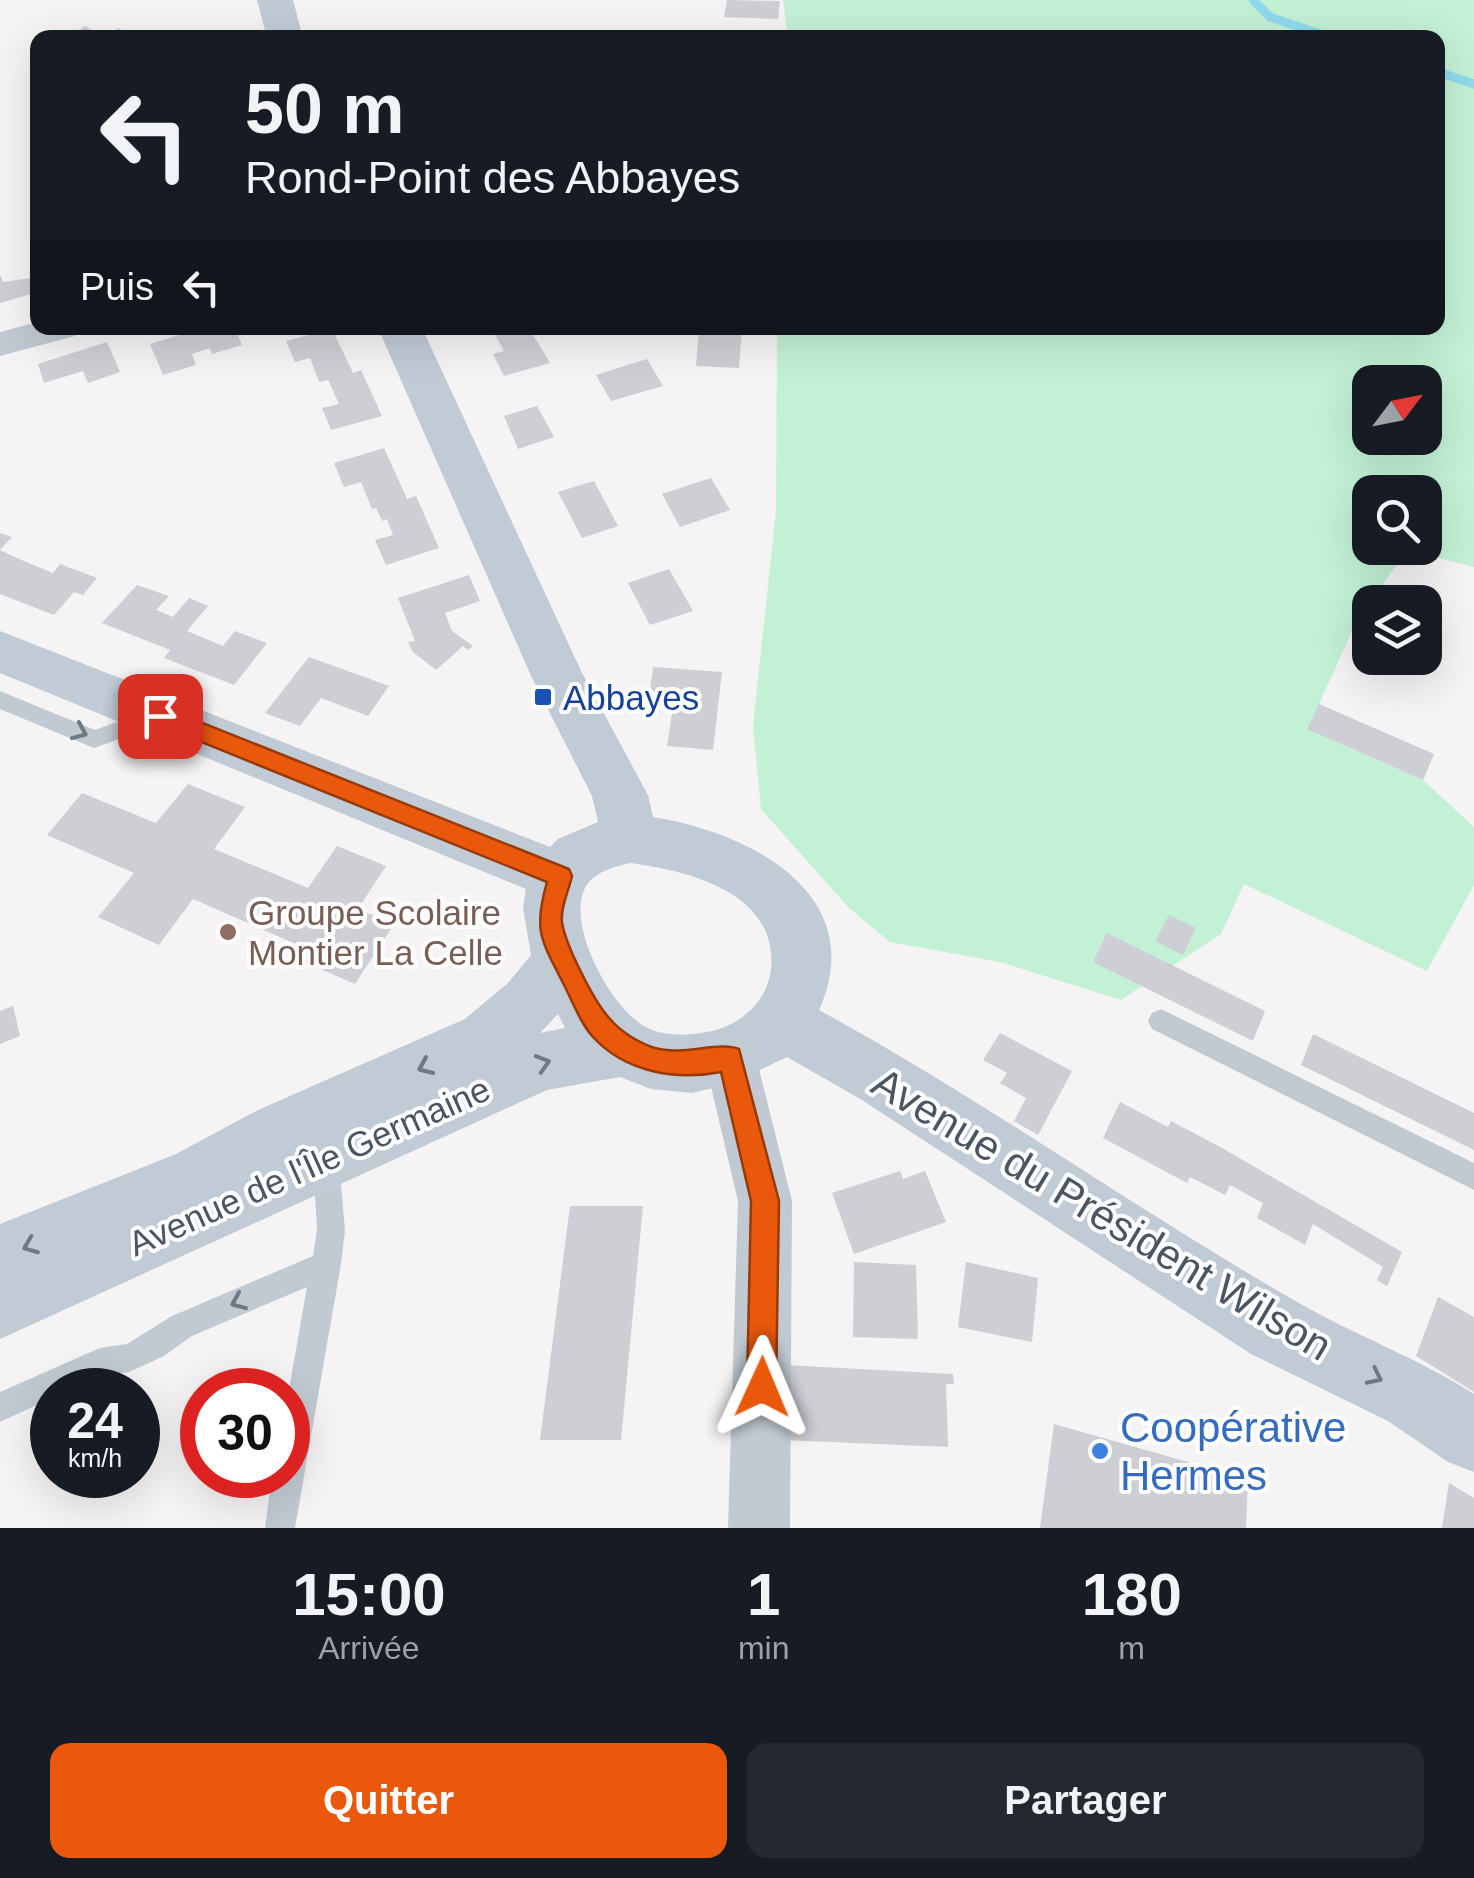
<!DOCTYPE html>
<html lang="fr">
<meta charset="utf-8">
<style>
body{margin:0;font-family:Helvetica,sans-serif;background:#242831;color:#f1f3f6;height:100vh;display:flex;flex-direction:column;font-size:38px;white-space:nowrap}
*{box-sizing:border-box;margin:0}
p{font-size:32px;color:#9ea1a6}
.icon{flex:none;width:55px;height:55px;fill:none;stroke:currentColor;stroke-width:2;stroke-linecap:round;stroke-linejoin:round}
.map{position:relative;height:1528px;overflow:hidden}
.side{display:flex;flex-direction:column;background:#171b24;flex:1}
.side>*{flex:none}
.hud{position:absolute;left:30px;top:30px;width:1415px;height:305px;border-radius:20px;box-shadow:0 10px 40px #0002;background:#171b24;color:#f1f3f6;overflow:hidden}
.needle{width:65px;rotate:58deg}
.controls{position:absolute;left:1352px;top:365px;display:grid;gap:20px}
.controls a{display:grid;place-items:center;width:90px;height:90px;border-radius:20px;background:#171b24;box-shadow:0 10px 40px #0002;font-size:50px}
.speed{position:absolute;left:30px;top:1368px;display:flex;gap:20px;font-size:50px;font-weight:700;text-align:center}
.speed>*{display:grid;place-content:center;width:130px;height:130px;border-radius:50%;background:#171b24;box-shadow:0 10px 40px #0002;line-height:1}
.speed small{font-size:25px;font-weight:400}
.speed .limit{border:15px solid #d22;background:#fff;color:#111}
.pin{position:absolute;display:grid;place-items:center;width:85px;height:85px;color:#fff;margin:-42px;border-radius:20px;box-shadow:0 5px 15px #0006}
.me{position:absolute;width:110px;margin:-55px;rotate:1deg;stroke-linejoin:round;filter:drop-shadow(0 0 8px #0008)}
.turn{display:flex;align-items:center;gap:35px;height:210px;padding:0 50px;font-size:45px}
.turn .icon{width:130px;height:130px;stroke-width:2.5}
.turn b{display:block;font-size:70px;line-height:85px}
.then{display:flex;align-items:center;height:95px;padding:0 50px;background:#0003;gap:20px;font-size:38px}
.eta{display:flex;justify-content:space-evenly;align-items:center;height:170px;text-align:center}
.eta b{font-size:60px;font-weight:600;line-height:70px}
.action{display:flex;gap:20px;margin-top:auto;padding:20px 50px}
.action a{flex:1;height:115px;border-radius:20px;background:#ea580c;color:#fff;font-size:40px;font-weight:600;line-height:115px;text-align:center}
.action a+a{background:#242831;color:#f1f3f6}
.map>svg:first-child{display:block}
.green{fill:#c3f1d5;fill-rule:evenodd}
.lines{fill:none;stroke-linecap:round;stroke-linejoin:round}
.stream{stroke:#90daee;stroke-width:9}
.building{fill:#cdcfd5}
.lane{fill:#c1cad2;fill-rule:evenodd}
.street{fill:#c1cad2;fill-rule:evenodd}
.secondary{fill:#c1cbd6;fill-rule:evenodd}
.oneway{stroke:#6e7983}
.oneway2{stroke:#6e7984}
.route{fill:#ea580c;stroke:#983908;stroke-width:2.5}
.transit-dot{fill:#1a4fb4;stroke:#fff;stroke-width:4}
.education-dot{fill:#8d6e63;stroke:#fff;stroke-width:4}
.shop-dot{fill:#3f7fe0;stroke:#fff;stroke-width:4}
.labels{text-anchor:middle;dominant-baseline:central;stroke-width:8;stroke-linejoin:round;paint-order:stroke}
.transit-label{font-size:35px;fill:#164399;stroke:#fff;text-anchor:start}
.education-label{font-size:35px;fill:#785e54;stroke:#fff;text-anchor:start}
.street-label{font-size:35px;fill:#4a5661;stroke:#fff}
.near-street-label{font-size:42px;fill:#4a5661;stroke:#fff}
.near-shop-label{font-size:42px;fill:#366cbe;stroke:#fff;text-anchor:start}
</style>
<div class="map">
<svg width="1474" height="1528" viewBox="0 0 1474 1528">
<rect width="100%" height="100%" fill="#f5f3f3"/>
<path class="green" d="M783,0h691v567l-51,-13 -27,12 -26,36 -18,29 -33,73 10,35 94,41 51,47v58l-47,86 -183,-87 -23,50 -100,66 -121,-38 -110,-20 -41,-34 -88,-99 -8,-83 23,-215 1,-183h661v-290l-650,-1zM1370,382h55v56h-55zM1370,492h55v56h-55z"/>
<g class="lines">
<g class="stream">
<polyline points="1253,0 1270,17 1332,38"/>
<polyline points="1438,72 1474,84"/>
</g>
</g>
<g class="building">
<polygon points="727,0 780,1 778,19 724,17"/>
<polygon points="85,26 103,36 119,28 133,38 81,38 73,33"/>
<polygon points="0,275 3,282 38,277 38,298 33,299 31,294 0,303"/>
<polygon points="202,328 205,334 235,328 242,345 212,354 210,348 192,354 196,365 163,375 150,344"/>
<polygon points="517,328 529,328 550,363 504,376 493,354 504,351 495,334"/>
<polygon points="699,328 742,328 739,368 696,366"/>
<polygon points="332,329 353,373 361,370 382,416 331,430 322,408 339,404 328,380 319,382 310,358 295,362 286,341"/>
<polygon points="107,342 120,372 88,383 83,371 44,383 38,364"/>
<polygon points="647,359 663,386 611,401 596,375"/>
<polygon points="537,406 554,437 518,449 504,416"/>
<polygon points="384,448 407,499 416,496 439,548 386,565 375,540 393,535 387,519 382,521 376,508 372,509 361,482 344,487 334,463"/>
<polygon points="711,478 730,510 680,527 662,494"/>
<polygon points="594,481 618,526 582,538 558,492"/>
<polygon points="0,533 12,537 0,550 19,559 53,573 60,564 97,578 83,595 74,592 54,615 0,594"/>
<polygon points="669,569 693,611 650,625 628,583"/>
<polygon points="469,575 480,601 445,613 452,631 473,646 468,650 463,646 436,670 413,652 408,642 415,641 398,598"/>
<polygon points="137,585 169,596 156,610 173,617 189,598 208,606 187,631 223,646 235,631 267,643 234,685 164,658 170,650 102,623"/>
<polygon points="309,657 389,686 368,716 321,698 300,726 265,713"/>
<polygon points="653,667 722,672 713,750 667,746 675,694 650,691"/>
<polygon points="1319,704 1434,754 1423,780 1307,729"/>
<polygon points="188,784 245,807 214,849 308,888 337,846 386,866 358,909 394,924 355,984 291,956 298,945 193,899 159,945 98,917 134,873 47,835 82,793 156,823"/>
<polygon points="1169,915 1196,928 1183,955 1155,941"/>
<polygon points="1107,933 1265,1011 1253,1041 1093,962"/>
<polygon points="13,1006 20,1036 0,1044 0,1011"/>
<polygon points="1000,1033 1072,1071 1038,1135 1014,1121 1026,1098 1000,1083 1007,1073 983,1060"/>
<polygon points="1313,1034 1474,1113 1474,1150 1301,1065"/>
<polygon points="1120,1102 1168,1127 1171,1121 1222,1148 1402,1252 1387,1286 1377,1280 1383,1267 1313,1224 1305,1245 1257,1218 1263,1203 1230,1185 1225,1195 1190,1177 1187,1183 1103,1138"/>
<polygon points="900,1171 903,1179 925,1171 946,1222 854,1254 832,1193"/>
<polygon points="570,1206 643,1206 621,1440 540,1440"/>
<polygon points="854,1262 916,1265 918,1339 853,1337"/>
<polygon points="966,1262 1038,1278 1032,1342 958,1327"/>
<polygon points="1438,1297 1474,1317 1474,1392 1416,1356"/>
<polygon points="785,1365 953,1374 954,1384 946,1384 948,1447 783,1440"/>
<polygon points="1054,1424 1248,1479 1246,1528 1040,1528"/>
<polygon points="1449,1483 1474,1498 1474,1528 1442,1528"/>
</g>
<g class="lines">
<g class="lane">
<polygon points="0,691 95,730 155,708 163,711 166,717 163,723 94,748 0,709"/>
<polygon points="1161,1009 1474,1163 1474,1190 1152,1029 1148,1021 1152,1013"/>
<polygon points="326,1149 335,1153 339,1162 345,1230 341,1264 295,1528 265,1528 272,1475 288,1475 288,1395 307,1287 192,1336 164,1356 129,1372 101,1376 71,1390 52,1390 52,1398 0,1422 0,1392 100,1348 127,1344 172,1316 313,1256 317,1230 313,1162 317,1153"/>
</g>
<g class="street">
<polygon points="38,322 38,328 80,328 75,336 0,356 0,332"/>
<polygon points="730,1033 748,1040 756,1057 792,1201 790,1528 728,1528 738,1201 704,1057 712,1040"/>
</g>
<g class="secondary">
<polygon points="257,0 293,0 303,38 267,38"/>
<path d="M378,328h44l160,345 66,122 5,22c96,15 218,77 166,193 165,90 317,200 480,293 57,33 119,55 175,91v78l-26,-10 -60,-41 -137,-67 -389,-254 -75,-43 -54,26 -41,10 -41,-4 -31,-12 -73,13 -547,249v-115l176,-70 82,-44 207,-91 43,-36 23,-28 -8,-47 3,-19 -526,-216v-42l550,216 8,-8 40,-17 -6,-26 -60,-118zM630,863c60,8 148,30 141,106 -3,26 -20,46 -44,57 -20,9 -54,12 -75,4 -37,-13 -87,-104 -67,-142 8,-16 29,-21 45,-25zM558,1014l7,14 -25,5z"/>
</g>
</g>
<defs><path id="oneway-chevron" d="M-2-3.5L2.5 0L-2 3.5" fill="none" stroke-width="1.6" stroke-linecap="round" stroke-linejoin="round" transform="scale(2.5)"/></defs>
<g class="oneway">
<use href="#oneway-chevron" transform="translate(80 732) rotate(23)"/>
<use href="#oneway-chevron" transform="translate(238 1302) rotate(157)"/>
</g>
<g class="oneway2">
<use href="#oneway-chevron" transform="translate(543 1063) rotate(-17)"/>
<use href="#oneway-chevron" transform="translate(425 1067) rotate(156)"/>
<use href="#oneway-chevron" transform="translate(30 1246) rotate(158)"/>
<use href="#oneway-chevron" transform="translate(1375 1377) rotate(26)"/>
</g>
<path class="route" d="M160,706l409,163 3,7c-3,14 -12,32 -10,46 3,22 32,80 48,97 11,13 29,24 45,29 28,8 64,-7 84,1l40,152 -3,186 -4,10 -10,5 -11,-5 -4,-10 4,-186 -30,-129c-45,9 -96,0 -128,-35 -13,-14 -21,-37 -30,-54 -22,-44 -30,-52 -16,-101l-395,-160 -3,-6z"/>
<rect class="transit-dot" x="533" y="687" width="20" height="20" rx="5"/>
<circle class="education-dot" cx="228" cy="932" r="10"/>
<circle class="shop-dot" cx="1100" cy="1451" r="10"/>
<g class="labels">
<g class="transit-label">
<text x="563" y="697">Abbayes</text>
</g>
<g class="education-label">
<text x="248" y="912">Groupe Scolaire<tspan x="248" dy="40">Montier La Celle</tspan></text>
</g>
<g class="street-label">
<text transform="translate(309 1166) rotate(-24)">Avenue de l'Île Germaine</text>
</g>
<g class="near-street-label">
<text transform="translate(1102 1214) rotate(31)">Avenue du Président Wilson</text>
</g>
<g class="near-shop-label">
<text x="1120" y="1427">Coopérative<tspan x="1120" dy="48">Hermes</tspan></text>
</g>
</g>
</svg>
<div class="controls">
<a><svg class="needle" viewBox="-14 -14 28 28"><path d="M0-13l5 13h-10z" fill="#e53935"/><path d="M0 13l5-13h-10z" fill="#9ea1a6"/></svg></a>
<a><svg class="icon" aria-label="search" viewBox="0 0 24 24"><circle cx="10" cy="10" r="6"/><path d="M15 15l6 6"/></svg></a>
<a><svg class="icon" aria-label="layers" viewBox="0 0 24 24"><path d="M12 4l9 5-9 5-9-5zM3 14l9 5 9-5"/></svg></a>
</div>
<div class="speed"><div>24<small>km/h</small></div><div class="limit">30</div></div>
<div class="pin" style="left:160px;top:716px;background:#d93025"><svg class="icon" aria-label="arrive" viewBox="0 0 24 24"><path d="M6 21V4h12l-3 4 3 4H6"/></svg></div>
<svg class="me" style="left:762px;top:1387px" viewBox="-20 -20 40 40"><path d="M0-17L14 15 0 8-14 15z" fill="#ea580c" stroke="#fff" stroke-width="4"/></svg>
<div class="hud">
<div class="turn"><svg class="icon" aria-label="left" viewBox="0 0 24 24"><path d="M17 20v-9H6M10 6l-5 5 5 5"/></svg><div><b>50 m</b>Rond-Point des Abbayes</div></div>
<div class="then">Puis<svg class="icon" aria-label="left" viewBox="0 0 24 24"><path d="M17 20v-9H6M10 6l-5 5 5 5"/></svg></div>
</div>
</div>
<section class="side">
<div class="eta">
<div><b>15:00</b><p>Arrivée</p></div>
<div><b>1</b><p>min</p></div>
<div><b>180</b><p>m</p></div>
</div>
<div class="action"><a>Quitter</a><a>Partager</a></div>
</section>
